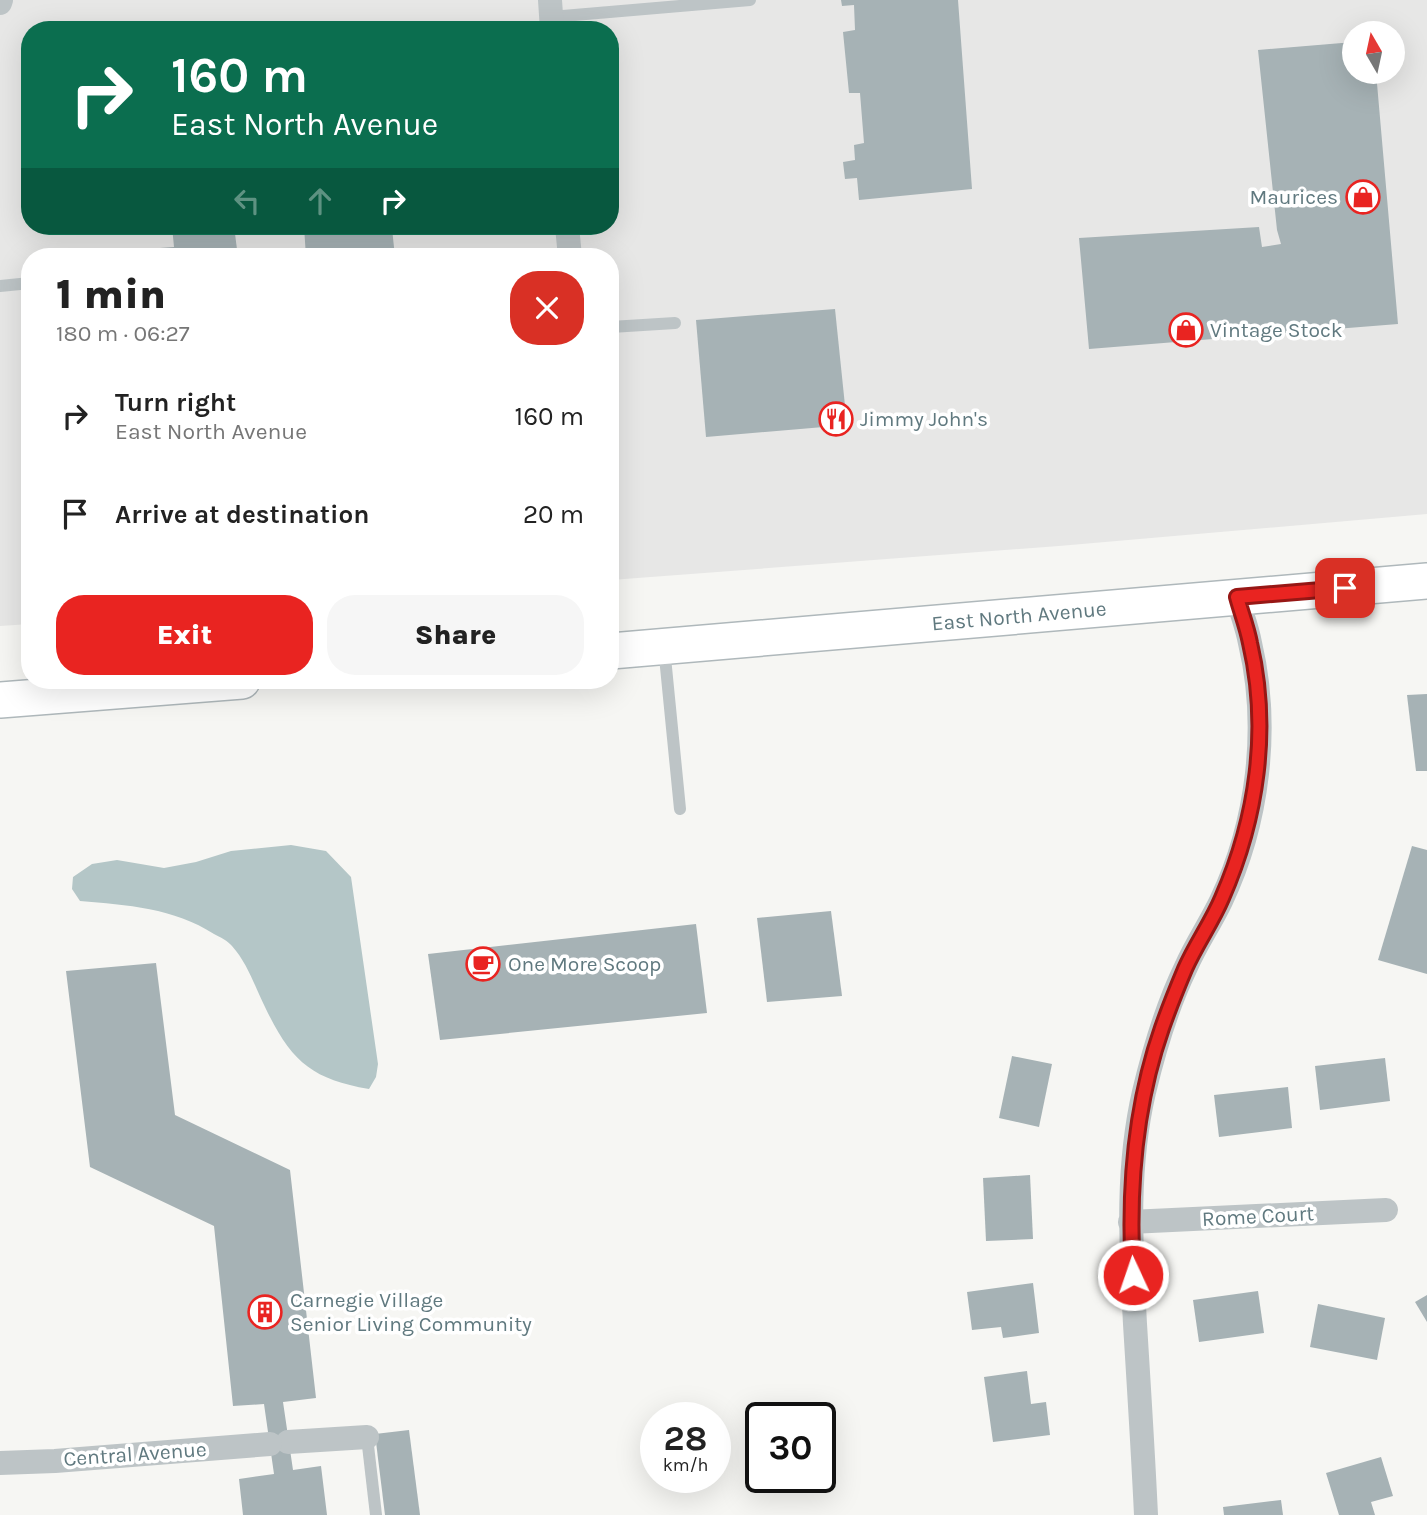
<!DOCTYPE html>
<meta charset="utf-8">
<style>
body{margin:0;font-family:Karla,sans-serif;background:#f6f6f6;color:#222;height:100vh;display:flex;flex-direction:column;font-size:26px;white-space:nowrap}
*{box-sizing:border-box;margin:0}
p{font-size:23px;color:#767676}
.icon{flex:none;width:38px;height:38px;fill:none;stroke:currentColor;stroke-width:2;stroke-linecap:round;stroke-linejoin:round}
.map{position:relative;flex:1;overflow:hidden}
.side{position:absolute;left:21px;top:248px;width:598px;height:441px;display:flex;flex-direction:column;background:#fff;border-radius:28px;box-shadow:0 7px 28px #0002}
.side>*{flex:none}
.top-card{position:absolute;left:21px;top:21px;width:598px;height:214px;border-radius:28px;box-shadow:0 7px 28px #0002;background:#0b6e4f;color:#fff;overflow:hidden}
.needle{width:46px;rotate:351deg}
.controls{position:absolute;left:1342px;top:21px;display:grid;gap:14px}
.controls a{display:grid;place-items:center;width:63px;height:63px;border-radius:50%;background:#fff;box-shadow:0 7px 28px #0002;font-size:35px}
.speed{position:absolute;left:640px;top:1402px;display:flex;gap:14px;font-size:35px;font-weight:700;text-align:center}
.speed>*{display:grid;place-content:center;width:91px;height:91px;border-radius:50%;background:#fff;box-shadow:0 7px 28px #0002;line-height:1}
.speed small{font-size:18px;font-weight:400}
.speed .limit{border:4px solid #111;border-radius:10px;background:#fff;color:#111}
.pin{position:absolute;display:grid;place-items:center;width:60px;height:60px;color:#fff;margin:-30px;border-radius:14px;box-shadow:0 4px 10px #0006}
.me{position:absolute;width:77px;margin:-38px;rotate:357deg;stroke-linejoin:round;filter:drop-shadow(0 0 5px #0008)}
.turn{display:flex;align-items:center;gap:24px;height:147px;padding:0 35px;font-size:32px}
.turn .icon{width:91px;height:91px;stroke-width:2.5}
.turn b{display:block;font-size:49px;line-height:60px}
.lanes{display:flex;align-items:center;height:66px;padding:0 35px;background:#0003;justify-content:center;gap:35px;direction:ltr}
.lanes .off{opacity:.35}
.round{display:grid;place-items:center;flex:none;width:74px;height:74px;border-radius:28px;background:#f6f6f6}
.head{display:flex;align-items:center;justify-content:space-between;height:119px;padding:0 35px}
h1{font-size:42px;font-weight:800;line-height:52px}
.primary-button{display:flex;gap:14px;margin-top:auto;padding:14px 35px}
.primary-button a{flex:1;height:80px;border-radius:28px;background:#e92421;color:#fff;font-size:28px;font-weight:800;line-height:80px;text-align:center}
.primary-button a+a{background:#f6f6f6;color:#222}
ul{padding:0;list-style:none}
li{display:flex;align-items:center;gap:21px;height:98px;padding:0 35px}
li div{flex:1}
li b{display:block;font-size:26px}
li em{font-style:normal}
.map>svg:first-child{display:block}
.built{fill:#e7e7e6;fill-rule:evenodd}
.water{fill:#b4c6c7}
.building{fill:#a6b2b5}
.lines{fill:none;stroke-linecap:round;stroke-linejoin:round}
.secondary-casing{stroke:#afb8bb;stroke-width:38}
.service{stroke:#bdc4c6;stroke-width:12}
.minor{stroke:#bdc4c6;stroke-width:24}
.secondary{stroke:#fff;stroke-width:35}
.route-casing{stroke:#971715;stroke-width:18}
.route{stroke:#e92421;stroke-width:12}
.labels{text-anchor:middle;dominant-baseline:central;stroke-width:7;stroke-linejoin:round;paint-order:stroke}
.poi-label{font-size:21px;fill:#60797f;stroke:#fff;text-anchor:start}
.street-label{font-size:21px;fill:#60797f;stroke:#fff}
</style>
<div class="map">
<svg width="1427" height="1515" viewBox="0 0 1427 1515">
<rect width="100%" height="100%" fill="#f6f6f3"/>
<path class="built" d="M0,0h1427v514l-368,32 -448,34v-323h-581v367l-30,2zM30,30h581v196h-581zM1354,33h39v39h-39z"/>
<path class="water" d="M291,845l35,6 25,26 27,187 -2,13 -7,12c-58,-10 -78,-28 -104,-82 -10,-20 -17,-43 -33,-61 -4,-5 -12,-9 -18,-12 -40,-26 -87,-29 -134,-33l-8,-12 1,-12 19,-13 25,-4 47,8 32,-6 35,-11z"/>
<g class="building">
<polygon points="841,0 958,0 972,189 859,200 857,178 845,179 843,162 855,160 854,145 864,143 860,93 849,93 843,32 855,30 854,5 842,6"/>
<polygon points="1354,42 1354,72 1376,72 1398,324 1089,349 1079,238 1259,227 1262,247 1281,244 1277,230 1258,50"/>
<polygon points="172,226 234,226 238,257 132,257 132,250 174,247"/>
<polygon points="304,226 371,226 372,233 392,228 395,257 306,257"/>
<polygon points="835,309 847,425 706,437 696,320"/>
<polygon points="1427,694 1427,771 1416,771 1407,695"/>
<polygon points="1412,846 1427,850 1427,974 1378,960"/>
<polygon points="831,911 842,996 767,1002 757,918"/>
<polygon points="696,924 707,1013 440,1040 428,954"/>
<polygon points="156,963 175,1115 290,1170 316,1398 283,1402 293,1470 321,1466 327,1515 243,1515 239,1479 274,1474 264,1404 233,1406 214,1226 90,1167 66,971"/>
<polygon points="1012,1056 1052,1064 1039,1127 999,1118"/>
<polygon points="1385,1058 1390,1101 1320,1110 1315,1066"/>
<polygon points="1288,1087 1292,1128 1219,1137 1214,1095"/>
<polygon points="1030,1175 1033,1239 986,1241 983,1178"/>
<polygon points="1033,1283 1039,1333 1003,1338 1001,1327 972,1330 967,1292"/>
<polygon points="1258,1291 1264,1333 1199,1342 1193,1300"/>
<polygon points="1427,1295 1427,1322 1415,1302"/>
<polygon points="1318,1304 1385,1318 1377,1360 1310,1347"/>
<polygon points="1027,1371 1031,1404 1046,1402 1050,1435 993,1442 984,1377"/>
<polygon points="409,1430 420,1515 385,1515 375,1434"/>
<polygon points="1381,1457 1393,1496 1371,1502 1375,1515 1339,1515 1326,1473"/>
<polygon points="1281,1500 1283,1515 1224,1515 1223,1507"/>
</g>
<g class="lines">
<defs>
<g id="secondary">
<polyline points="611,651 1427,581"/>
<polyline points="0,700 242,681"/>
</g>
</defs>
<use href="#secondary" class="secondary-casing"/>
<g class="service">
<polyline points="551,17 750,0"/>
<polyline points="0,286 30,283"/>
<polyline points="611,327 675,323"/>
<polyline points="664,647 680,809"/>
<polyline points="367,1437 376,1515"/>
</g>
<g class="minor">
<polyline points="550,0 552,30"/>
<polyline points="0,3 1,0"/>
<polyline points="567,226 570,257"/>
<polyline points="1130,1222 1386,1210"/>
<polyline points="288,1442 367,1437"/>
<polyline points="0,1463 55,1461 270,1444"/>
<path d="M1146,1515c-3,-64 -7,-127 -11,-191 -4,-78 -9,-154 9,-232 10,-42 23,-86 42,-125 10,-23 24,-43 35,-66 37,-78 49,-173 29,-258 -3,-16 -9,-31 -13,-46"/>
</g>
<use href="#secondary" class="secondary"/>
</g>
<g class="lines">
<defs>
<path id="route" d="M1133,1275c-5,-84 1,-167 29,-247 7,-20 15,-40 23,-59 11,-25 27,-47 37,-71 35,-80 48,-169 28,-255 -3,-16 -9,-31 -13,-46l108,-9"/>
</defs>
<use href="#route" class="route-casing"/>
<use href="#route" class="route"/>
</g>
<defs>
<symbol id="shop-ring" viewBox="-11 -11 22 22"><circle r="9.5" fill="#fff" stroke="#e92421" stroke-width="1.5"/><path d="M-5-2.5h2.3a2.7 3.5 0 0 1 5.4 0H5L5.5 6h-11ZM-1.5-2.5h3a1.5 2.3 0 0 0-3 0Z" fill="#e92421"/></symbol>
<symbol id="restaurant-ring" viewBox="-11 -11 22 22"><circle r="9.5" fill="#fff" stroke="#e92421" stroke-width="1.5"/><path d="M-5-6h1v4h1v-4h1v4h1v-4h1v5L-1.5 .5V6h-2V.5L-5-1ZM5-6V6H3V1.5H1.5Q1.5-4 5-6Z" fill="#e92421"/></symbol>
<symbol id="cafe-ring" viewBox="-11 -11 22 22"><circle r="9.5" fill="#fff" stroke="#e92421" stroke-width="1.5"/><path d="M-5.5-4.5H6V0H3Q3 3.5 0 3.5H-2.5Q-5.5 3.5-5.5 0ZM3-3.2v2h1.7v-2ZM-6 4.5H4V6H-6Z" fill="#e92421"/></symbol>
<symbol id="building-ring" viewBox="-11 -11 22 22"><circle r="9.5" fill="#fff" stroke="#e92421" stroke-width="1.5"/><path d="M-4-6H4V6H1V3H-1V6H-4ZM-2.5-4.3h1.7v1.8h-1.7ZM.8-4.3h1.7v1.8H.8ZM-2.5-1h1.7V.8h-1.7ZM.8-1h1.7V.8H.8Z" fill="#e92421"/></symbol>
</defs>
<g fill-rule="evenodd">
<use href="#shop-ring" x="1344" y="178" width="38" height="38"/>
<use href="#shop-ring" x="1167" y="311" width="38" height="38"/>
<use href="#restaurant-ring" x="817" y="400" width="38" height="38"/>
<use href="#cafe-ring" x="464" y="945" width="38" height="38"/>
<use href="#building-ring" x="246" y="1293" width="38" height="38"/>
</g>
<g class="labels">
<g class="poi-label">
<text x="1338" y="197" text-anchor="end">Maurices</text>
<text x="1210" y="330">Vintage Stock</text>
<text x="860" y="419">Jimmy John's</text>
<text x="508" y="964">One More Scoop</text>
<text x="290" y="1300">Carnegie Village<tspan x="290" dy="24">Senior Living Community</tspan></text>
</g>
<g class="street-label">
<text transform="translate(1019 616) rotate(-5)">East North Avenue</text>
<text transform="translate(1258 1216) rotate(-3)">Rome Court</text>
<text transform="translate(135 1454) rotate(-4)">Central Avenue</text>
</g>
</g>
</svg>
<div class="controls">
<a><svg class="needle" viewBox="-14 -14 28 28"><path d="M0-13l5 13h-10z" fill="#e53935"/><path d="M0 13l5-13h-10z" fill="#767676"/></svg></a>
</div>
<div class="speed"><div>28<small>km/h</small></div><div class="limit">30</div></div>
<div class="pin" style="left:1345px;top:588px;background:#d93025"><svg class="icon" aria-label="arrive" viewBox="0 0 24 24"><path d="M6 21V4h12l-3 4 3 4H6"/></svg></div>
<svg class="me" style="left:1133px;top:1275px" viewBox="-20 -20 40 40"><circle r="17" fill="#e92421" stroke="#fff" stroke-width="3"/><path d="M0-11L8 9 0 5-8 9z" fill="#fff"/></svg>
<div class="top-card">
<div class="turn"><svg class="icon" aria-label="right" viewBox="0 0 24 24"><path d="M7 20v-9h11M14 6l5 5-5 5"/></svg><div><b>160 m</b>East North Avenue</div></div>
<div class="lanes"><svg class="icon off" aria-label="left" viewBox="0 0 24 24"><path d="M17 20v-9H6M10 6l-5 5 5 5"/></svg><svg class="icon off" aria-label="ahead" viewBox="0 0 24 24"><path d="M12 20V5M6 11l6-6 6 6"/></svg><svg class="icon" aria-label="right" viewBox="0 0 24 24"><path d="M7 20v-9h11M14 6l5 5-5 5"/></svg></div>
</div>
<section class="side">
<div class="head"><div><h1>1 min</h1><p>180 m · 06:27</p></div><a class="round" style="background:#d93025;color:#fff"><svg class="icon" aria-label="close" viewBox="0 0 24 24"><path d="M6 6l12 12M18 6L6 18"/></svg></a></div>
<ul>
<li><svg class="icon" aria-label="right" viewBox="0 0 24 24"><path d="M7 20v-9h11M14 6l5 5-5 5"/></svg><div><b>Turn right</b><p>East North Avenue</p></div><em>160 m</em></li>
<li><svg class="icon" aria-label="arrive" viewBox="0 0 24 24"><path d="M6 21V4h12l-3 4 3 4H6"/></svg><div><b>Arrive at destination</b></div><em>20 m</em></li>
</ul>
<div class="primary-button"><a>Exit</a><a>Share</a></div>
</section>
</div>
